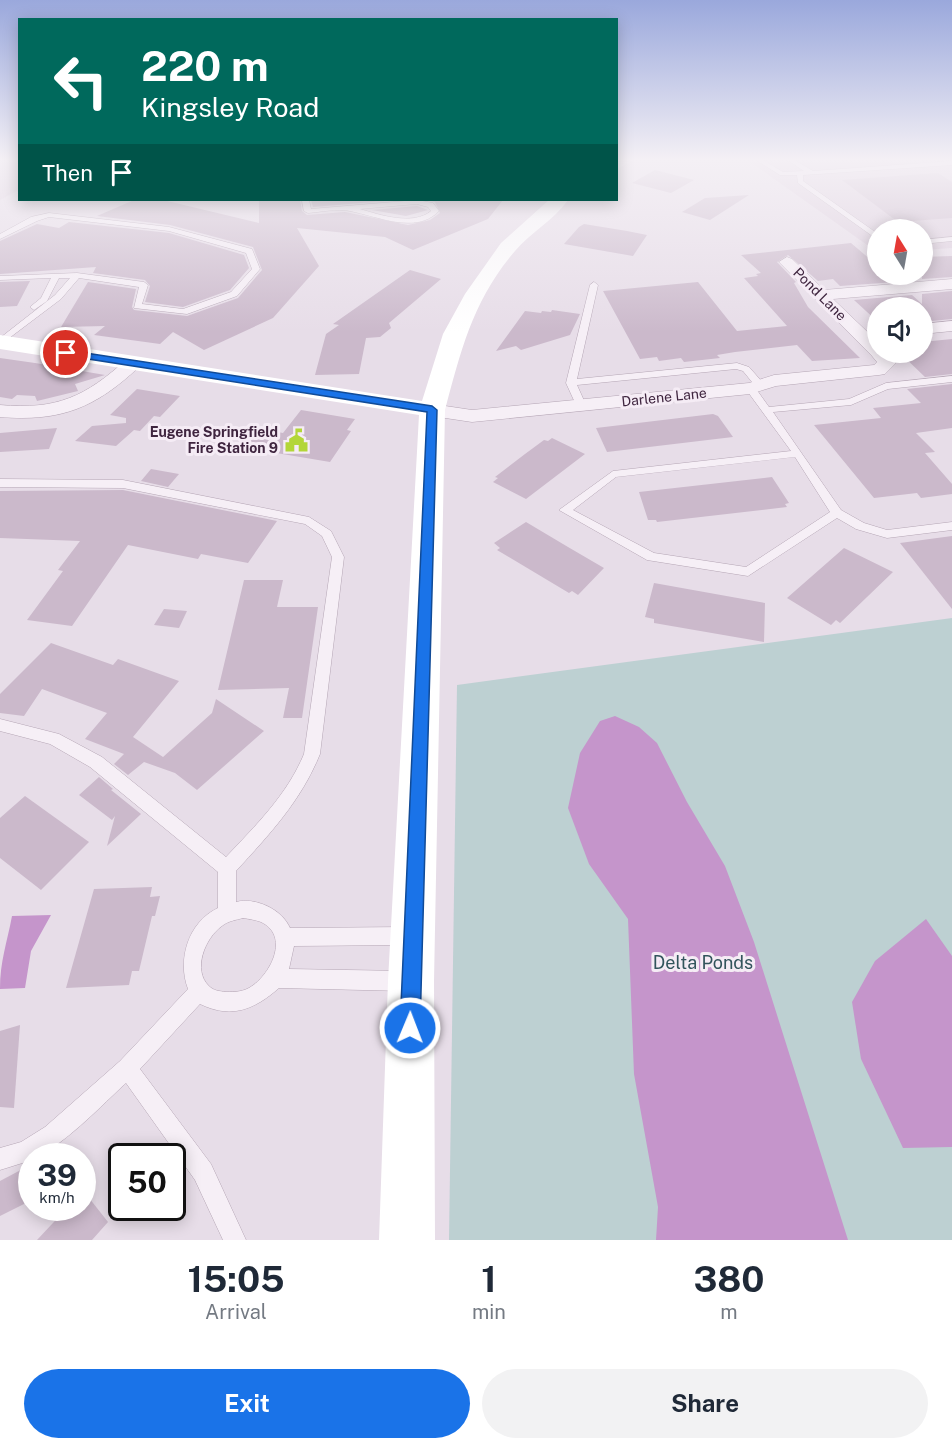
<!DOCTYPE html>
<style>
body{margin:0;font-family:"Public Sans",sans-serif;background:#f2f2f3;color:#1f2937;height:100vh;display:flex;flex-direction:column;font-size:22px;white-space:nowrap}
*{box-sizing:border-box;margin:0}
p{font-size:20px;color:#747a83}
.icon{flex:none;width:33px;height:33px;fill:none;stroke:currentColor;stroke-width:2;stroke-linecap:round;stroke-linejoin:round}
.map{position:relative;height:1240px;overflow:hidden}
.drawer{display:flex;flex-direction:column;background:#fff;flex:1}
.drawer>*{flex:none}
.banner{position:absolute;left:18px;top:18px;width:600px;height:183px;border-radius:0px;box-shadow:0 3px 15px #0003;background:#00695c;color:#fff;overflow:hidden}
.needle{width:39px;rotate:349deg}
.controls{position:absolute;left:867px;top:219px;display:grid;gap:12px}
.controls a{display:grid;place-items:center;width:66px;height:66px;border-radius:50%;background:#fff;box-shadow:0 3px 15px #0003;font-size:30px}
.speed{position:absolute;left:18px;top:1143px;display:flex;gap:12px;font-size:30px;font-weight:700;text-align:center}
.speed>*{display:grid;place-content:center;width:78px;height:78px;border-radius:50%;background:#fff;box-shadow:0 3px 15px #0003;line-height:1}
.speed small{font-size:15px;font-weight:400}
.speed .limit{border:3px solid #111;border-radius:9px;background:#fff;color:#111}
.pin{position:absolute;display:grid;place-items:center;width:51px;height:51px;color:#fff;margin:-26px;border:3px solid #fff;border-radius:50%;box-shadow:0 2px 6px #0007}
.me{position:absolute;width:66px;margin:-33px;rotate:1deg;stroke-linejoin:round;filter:drop-shadow(0 0 4px #0008)}
.turn{display:flex;align-items:center;gap:21px;height:126px;padding:0 24px;font-size:27px}
.turn .icon{width:78px;height:78px;stroke-width:2.5}
.turn b{display:block;font-size:42px;line-height:51px}
.then{display:flex;align-items:center;height:57px;padding:0 24px;background:#0003;gap:12px;font-size:22px}
.eta{display:flex;justify-content:space-evenly;align-items:center;height:102px;text-align:center}
.eta b{font-size:36px;font-weight:700;line-height:42px}
.button{display:flex;gap:12px;margin-top:auto;padding:12px 24px}
.button a{flex:1;height:69px;border-radius:36px;background:#1a73e8;color:#fff;font-size:24px;font-weight:700;line-height:69px;text-align:center}
.button a+a{background:#f2f2f3;color:#1f2937}
.map>svg:first-child{display:block}
.built{fill:#ddcedd}
.green{fill:#bdd0d2}
.water{fill:#c595cb}
.building{fill:#cbb9cb}
.lines{fill:none;stroke-linecap:round;stroke-linejoin:round}
.lane-casing{stroke:#b5a6b5;stroke-width:1}
.street-casing{stroke:#b5a6b5;stroke-width:1}
.lane{fill:#f6eff6;fill-rule:evenodd}
.street{fill:#f6eff6;fill-rule:evenodd}
.secondary{fill:#fff;fill-rule:evenodd}
.route{fill:#1a73e8;stroke:#114b97;stroke-width:1.5}
.labels{text-anchor:middle;dominant-baseline:central;stroke-width:6;stroke-linejoin:round;paint-order:stroke}
.far-street-label{font-size:14px;fill:#3f253f;stroke:#f5ecf5}
.far-poi-label{font-size:14px;font-weight:bold;fill:#3f253f;stroke:#f5ecf5;text-anchor:end}
.near-park-label{font-size:18px;fill:#32545c;stroke:#f5ecf5}
</style>
<div class="map">
<svg width="952" height="1240" viewBox="0 0 952 1240">
<rect width="100%" height="100%" fill="#e7dde8"/>
<g class="built">
<polygon points="0,159 19,159 19,190 0,200"/>
<polygon points="746,159 952,159 952,248 923,250 922,230 878,230 877,252"/>
</g>
<polygon class="green" points="952,618 952,1240 449,1240 457,685"/>
<g class="water">
<polygon points="615,716 639,727 657,743 687,802 725,866 754,942 848,1240 656,1240 658,1207 634,1074 628,919 589,864 568,808 580,753 600,721"/>
<path d="M51,915l-20,36 -6,37 -25,1c0,-28 7,-46 12,-73z"/>
<polygon points="926,919 952,956 952,1147 903,1148 861,1059 852,1002 875,961"/>
</g>
<g class="building">
<polygon points="655,170 694,180 671,193 632,183"/>
<polygon points="938,173 952,182 952,218 898,222 842,180"/>
<polygon points="749,195 710,220 682,212 705,198"/>
<polygon points="134,200 163,200 259,223 259,200 300,200 302,211 307,215 345,212 408,225 430,220 440,213 435,202 427,200 503,200 488,219 413,250 385,237 297,228 319,266 273,318 204,350 173,332 160,344 94,335 105,326 61,327 88,282 136,289 132,307 134,310 187,316 238,298 262,270 253,247 170,225 97,216"/>
<polygon points="311,200 396,200 313,207"/>
<polygon points="417,206 428,210 406,216 372,210"/>
<polygon points="69,222 169,233 244,255 249,268 230,290 183,307 145,302 150,286 145,280 93,273 96,267 0,274 0,241 37,224 59,228"/>
<polygon points="584,224 627,231 647,235 633,256 564,244 579,227"/>
<polygon points="851,243 878,266 878,274 888,274 896,282 840,286 833,279 818,281 788,255 777,262 796,282 794,283 808,307 860,358 812,361 797,345 735,352 717,355 720,358 684,362 681,358 659,361 657,357 640,359 603,291 698,282 737,331 787,326 744,278 758,276 756,274 761,273 741,255"/>
<polygon points="952,256 952,277 922,279 922,257"/>
<polygon points="410,270 441,279 389,323 391,328 380,337 366,338 359,374 315,375 326,334 339,325 333,324"/>
<polygon points="30,281 17,306 0,307 0,282"/>
<polygon points="952,291 952,319 932,321 922,313 922,308 878,308 878,322 854,300 912,295 922,304 922,294"/>
<polygon points="552,310 580,314 570,335 521,350 516,346 496,351 525,311 541,313 542,311 551,312"/>
<polygon points="952,339 952,374 925,377 899,352 922,352 922,342"/>
<polygon points="0,358 35,363 105,375 75,384 78,391 37,401 35,396 17,395 12,399 0,397"/>
<polygon points="952,384 952,428 916,433 935,452 925,453 952,484 952,494 921,498 917,493 874,498 814,425 881,418 873,408 921,403 907,389"/>
<polygon points="137,389 180,396 160,417 154,416 140,431 134,430 116,446 75,441 92,426 126,423 126,418 110,415"/>
<polygon points="301,410 355,419 347,430 351,431 330,462 241,447 256,428 283,433"/>
<polygon points="713,414 718,416 733,437 607,452 596,428"/>
<polygon points="57,428 49,449 0,452 0,433"/>
<polygon points="552,438 585,454 526,499 493,482 498,478 495,477 525,454 544,440 548,441"/>
<polygon points="151,469 179,474 168,487 141,481"/>
<polygon points="772,477 789,503 785,504 787,507 657,522 656,520 648,520 639,492"/>
<polygon points="123,490 277,521 248,563 201,554 198,559 128,545 72,626 27,620 63,571 58,570 80,541 0,538 0,491"/>
<polygon points="526,522 568,547 604,568 578,595 572,591 569,593 497,550 500,548 494,543"/>
<polygon points="952,536 952,609 900,543"/>
<polygon points="844,548 893,572 840,623 836,620 831,625 787,598"/>
<polygon points="244,580 283,580 277,607 318,607 302,718 283,718 289,688 218,690"/>
<polygon points="654,583 765,603 764,642 654,623 654,619 645,617"/>
<polygon points="164,609 187,611 179,628 154,625"/>
<polygon points="51,643 113,665 118,659 179,681 133,737 163,757 212,713 216,699 264,731 197,790 175,773 144,762 128,775 114,764 124,754 85,739 107,713 42,689 24,716 0,713 0,694"/>
<polygon points="99,777 113,789 111,790 141,814 107,846 115,816 112,820 79,795"/>
<polygon points="25,796 89,842 41,890 0,858 0,818"/>
<polygon points="152,887 150,897 160,896 155,916 152,916 139,971 132,971 129,985 66,988 94,889"/>
<polygon points="20,1025 14,1108 0,1107 0,1031"/>
<polygon points="32,1164 32,1200 0,1216 0,1181"/>
<polygon points="82,1189 108,1222 92,1240 37,1240 67,1208 82,1208"/>
</g>
<g class="lines">
<defs>
<g id="lane">
<polygon points="761,159 783,172 804,171 786,159 793,159 813,171 952,161 952,165 803,175 803,181 878,234 878,240 798,183 797,175 780,175 759,162"/>
<path d="M302,200h7l2,9 106,-9 16,3 6,8c-23,24 -62,5 -89,0 -13,-3 -29,1 -42,2l-4,-2zM417,204l11,3 3,4c-18,15 -51,4 -71,-2z"/>
<polygon points="49,213 169,227 252,249 260,269 237,296 187,314 134,308 139,287 79,278 61,299 0,345 0,338 55,295 70,278 59,278 47,301 34,310 30,307 41,298 51,278 0,280 0,276 77,273 144,282 148,285 142,304 183,309 231,292 252,269 246,253 169,231 49,217 37,221 0,239 0,234 31,217"/>
<polygon points="952,237 952,241 922,244 922,240"/>
<polygon points="594,282 598,285 577,379 737,363 749,367 765,385 764,387 756,387 743,371 736,369 577,385 586,405 585,407 577,407 566,383 590,285"/>
<path d="M952,376v6l-64,7 -37,16 -78,7 68,98 23,13 23,7 65,-8v8l-65,8 -31,-9 -19,-11 -89,58 -101,-16 -88,-50 54,-39 178,-20 -46,-63 1,-2h8l15,21 80,-8 37,-16zM795,457l35,55 -84,55 -92,-14 -81,-43 43,-33z"/>
<path d="M0,479l123,1 186,37 22,14 13,26 -24,197c-19,47 -51,81 -84,117v31c19,-5 46,7 54,26l118,-1 6,3 3,6 -3,6 -6,3 -114,1 -5,23 116,2 7,3 3,7 -3,7 -7,3 -126,-3c-25,22 -48,31 -79,16l-60,65 71,95 35,76h-23l-28,-60 -69,-97c-19,17 -72,73 -94,73v4l-32,10v-22l21,-6 24,-15 75,-66 68,-72c-11,-29 0,-67 30,-81v-36l-128,-105 -40,-23 -50,-13v-12l59,15 43,23 124,100c30,-32 61,-62 78,-103l28,-197 -10,-21 -17,-12 -182,-36 -123,-1zM243,918c6,1 13,2 18,4 29,14 10,51 -9,64 -8,6 -17,6 -26,6 -7,-1 -12,-1 -17,-6 -17,-16 -4,-48 13,-60 6,-5 14,-6 21,-8z"/>
</g>
<g id="street">
<polygon points="787,257 792,259 824,290 952,279 952,289 833,299 878,342 878,352 888,352 896,363 885,374 879,375 776,386 750,394 472,422 432,416 422,410 432,404 472,410 749,383 774,375 874,365 877,362 872,356 782,265 779,262"/>
<polygon points="952,321 952,331 922,334 922,324"/>
<path d="M133,358l6,1 3,4 -3,4c-44,41 -78,55 -139,50v-12c57,5 85,-8 127,-46z"/>
</g>
</defs>
<use href="#lane" class="lane-casing"/>
<use href="#street" class="street-casing"/>
<use href="#lane" class="lane"/>
<use href="#street" class="street"/>
<g class="secondary">
<polygon points="616,159 637,159 616,169"/>
<path d="M549,200h19c-14,20 -38,33 -53,51 -42,49 -54,99 -70,159l-11,571 1,259h-56l9,-259 31,-566 -419,-66v-14l422,66 21,-67 22,-40 36,-51z"/>
</g>
</g>
<linearGradient id="sky" x2="0" y2="1"><stop stop-color="#9aa8dc"/><stop offset="0.48" stop-color="#f4f0f5"/><stop offset="1" stop-color="#f4f0f5" stop-opacity="0"/></linearGradient>
<rect width="952" height="332" fill="url(#sky)"/>
<polygon class="route" points="66,350 432,406 437,410 420,1028 417,1035 410,1038 403,1035 400,1028 427,412 63,355 63,351"/>
<defs>
<symbol id="civic-bare" viewBox="-9 -9 18 18"><path d="M-.6-6.5H3V-4.5H.6V-3L4-1V1h2V6H-6V1h2V-1L-.6-3ZM-1.2 2.5V6h2.4V2.5Z" fill="#b3d638" stroke="#f5ecf5" stroke-width="2.5" paint-order="stroke"/></symbol>
</defs>
<g fill-rule="evenodd">
<use href="#civic-bare" x="280" y="424" width="33" height="33"/>
</g>
<g class="labels">
<g class="far-street-label">
<text transform="translate(820 294) rotate(45)">Pond Lane</text>
<text transform="translate(664 397) rotate(-6)">Darlene Lane</text>
</g>
<g class="far-poi-label">
<text x="278" y="432">Eugene Springfield<tspan x="278" dy="16">Fire Station 9</tspan></text>
</g>
<g class="near-park-label">
<text x="703" y="962">Delta Ponds</text>
</g>
</g>
</svg>
<div class="controls">
<a><svg class="needle" viewBox="-14 -14 28 28"><path d="M0-13l5 13h-10z" fill="#e53935"/><path d="M0 13l5-13h-10z" fill="#747a83"/></svg></a>
<a><svg class="icon" aria-label="sound" viewBox="0 0 24 24"><path d="M4 9h4l5-4v14l-5-4H4zM17 9q2 3 0 6"/></svg></a>
</div>
<div class="speed"><div>39<small>km/h</small></div><div class="limit">50</div></div>
<div class="pin" style="left:66px;top:353px;background:#d93025"><svg class="icon" aria-label="arrive" viewBox="0 0 24 24"><path d="M6 21V4h12l-3 4 3 4H6"/></svg></div>
<svg class="me" style="left:410px;top:1028px" viewBox="-20 -20 40 40"><circle r="17" fill="#1a73e8" stroke="#fff" stroke-width="3"/><path d="M0-11L8 9 0 5-8 9z" fill="#fff"/></svg>
<div class="banner">
<div class="turn"><svg class="icon" aria-label="left" viewBox="0 0 24 24"><path d="M17 20v-9H6M10 6l-5 5 5 5"/></svg><div><b>220 m</b>Kingsley Road</div></div>
<div class="then">Then<svg class="icon" aria-label="arrive" viewBox="0 0 24 24"><path d="M6 21V4h12l-3 4 3 4H6"/></svg></div>
</div>
</div>
<section class="drawer">
<div class="eta">
<div><b>15:05</b><p>Arrival</p></div>
<div><b>1</b><p>min</p></div>
<div><b>380</b><p>m</p></div>
</div>
<div class="button"><a>Exit</a><a>Share</a></div>
</section>
